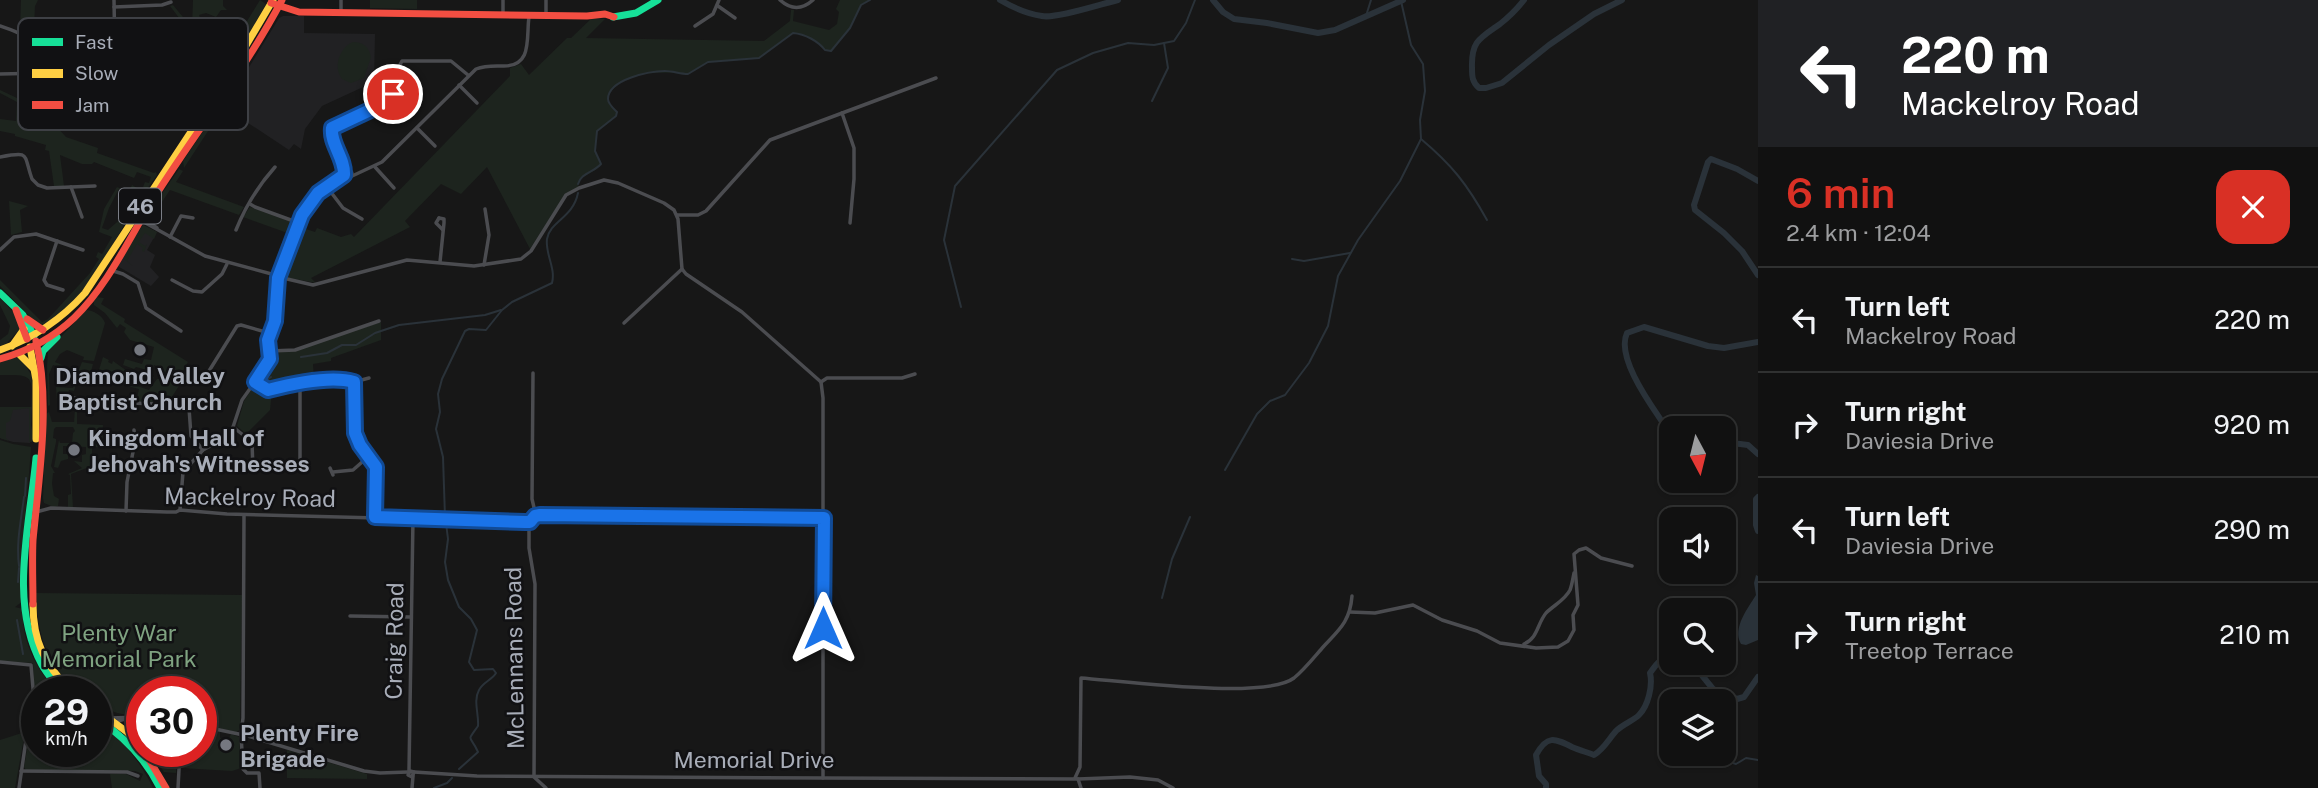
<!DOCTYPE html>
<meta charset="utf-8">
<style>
body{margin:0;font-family:"Public Sans",sans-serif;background:#1a1a1a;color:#f1f3f6;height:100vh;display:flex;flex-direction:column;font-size:26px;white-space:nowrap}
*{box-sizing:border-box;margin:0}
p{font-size:23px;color:#9c9d9f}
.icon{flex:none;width:38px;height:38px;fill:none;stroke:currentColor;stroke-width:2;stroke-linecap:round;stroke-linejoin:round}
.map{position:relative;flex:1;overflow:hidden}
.side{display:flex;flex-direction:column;background:#111;width:560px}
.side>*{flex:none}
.guide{background:#202124;color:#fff;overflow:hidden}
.needle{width:46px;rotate:173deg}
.buttons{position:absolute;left:1659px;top:416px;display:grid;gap:14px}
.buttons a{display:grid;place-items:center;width:77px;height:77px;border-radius:14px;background:#111;box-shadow:0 2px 5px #0004,0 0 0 2px #303131;font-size:35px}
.speed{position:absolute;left:21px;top:676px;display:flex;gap:14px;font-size:35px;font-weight:700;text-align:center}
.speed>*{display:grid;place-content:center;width:91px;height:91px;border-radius:50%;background:#111;box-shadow:0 2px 5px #0004,0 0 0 2px #303131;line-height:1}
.speed small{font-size:18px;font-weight:400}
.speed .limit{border:10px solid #d22;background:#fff;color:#111}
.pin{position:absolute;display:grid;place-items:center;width:60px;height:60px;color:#fff;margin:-30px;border:4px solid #fff;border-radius:50%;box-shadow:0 2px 7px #0007}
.me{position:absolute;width:77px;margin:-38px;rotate:0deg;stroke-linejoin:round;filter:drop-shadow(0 0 5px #0008)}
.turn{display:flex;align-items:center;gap:24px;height:147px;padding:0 28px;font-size:32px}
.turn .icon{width:91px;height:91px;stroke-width:2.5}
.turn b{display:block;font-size:49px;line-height:60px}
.round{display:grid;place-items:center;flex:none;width:74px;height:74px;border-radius:21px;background:#1a1a1a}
.summary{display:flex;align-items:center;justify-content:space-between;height:119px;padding:0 28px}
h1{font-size:42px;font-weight:600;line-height:52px;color:#d93025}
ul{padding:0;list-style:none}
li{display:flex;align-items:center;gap:21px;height:105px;padding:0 28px;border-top:2px solid #303131}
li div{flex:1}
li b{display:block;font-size:26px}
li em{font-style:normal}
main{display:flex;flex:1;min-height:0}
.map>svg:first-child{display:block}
.built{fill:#212123}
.green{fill:#1d241e}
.water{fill:#2a3239}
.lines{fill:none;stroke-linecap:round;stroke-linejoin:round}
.stream{stroke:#2a3239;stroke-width:2}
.river{stroke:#2a3239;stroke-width:6}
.street{stroke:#4b4c50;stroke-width:3.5}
.fast{stroke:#16e098;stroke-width:7}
.slow{stroke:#ffcf43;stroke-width:7}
.jam{stroke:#f24e42;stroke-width:7}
.route-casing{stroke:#114b97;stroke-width:18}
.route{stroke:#1a73e8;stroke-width:12}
.poi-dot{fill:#757880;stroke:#111113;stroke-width:2.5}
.labels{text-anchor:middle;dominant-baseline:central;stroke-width:5;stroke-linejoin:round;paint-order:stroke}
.shield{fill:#111113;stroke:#7b7e86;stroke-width:2}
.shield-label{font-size:21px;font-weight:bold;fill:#a8adb8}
.poi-label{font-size:23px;font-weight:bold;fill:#a8adb8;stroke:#111113;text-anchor:start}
.street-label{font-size:23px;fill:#a8adb8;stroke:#111113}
.park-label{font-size:23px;fill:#7fa381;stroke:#111113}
.key{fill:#111113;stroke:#3e4045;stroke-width:2}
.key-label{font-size:19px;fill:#a8adb8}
</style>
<main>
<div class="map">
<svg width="1758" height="788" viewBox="0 0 1758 788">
<rect width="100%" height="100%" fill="#171717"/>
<g class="built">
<polygon points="283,16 304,16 304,33 375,34 374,82 322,106 305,129 301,149 294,144 289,150 224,107 232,94 238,92 240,82 279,18"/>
<polygon points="143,225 157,232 147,250 155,255 150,267 159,277 151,286 116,265"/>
<polygon points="0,407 32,407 30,443 13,442 0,438"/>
</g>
<g class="green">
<polygon points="21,0 38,0 35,6 34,27 28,27 23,32 20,31"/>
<polygon points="193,0 223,0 223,6 227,10 221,10 216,17 206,13 199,15 201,21 206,22 216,19 221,26 244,26 260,0 266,4 230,67 220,64 239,32 189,31 170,6 173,5 192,28"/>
<polygon points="370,0 417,0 417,9 370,8"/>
<path d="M840,0h30l-9,5 -11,23 -19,23 -6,-1c-7,-10 -20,-16 -32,-17l-34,25 -51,4 -20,12c-28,-2 -63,-5 -80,22v5l9,11 -1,4 -19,15 -2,20 6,13 -4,5 -17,10 -2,8 -13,8 -35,54 -43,-82 -26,27 -20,-10 -36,37 5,6 -99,51 5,5 -31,-6c-1,-16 9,-35 15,-50l15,5 2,-4 24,9 10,-3 3,3 156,-161v-8l11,-4 8,11 38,-37h4l21,-20 13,1 -19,19 178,3 26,-20 1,-11h3l-1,11 36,9 8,-6 2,-12 -3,-3z"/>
<path d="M353,42c10,0 16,5 18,15l-7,21 -13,5 -9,-4c-9,-12 -3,-31 11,-37z"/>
<polygon points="232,89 238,91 232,94 184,168 183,161"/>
<polygon points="0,90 17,98 59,100 60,102 52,102 52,122 66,137 98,148 97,153 154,173 156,172 157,175 147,189 143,187 145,182 149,183 151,177 137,172 134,178 94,162 92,164 82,164 60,155 64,186 54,186 49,151 45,150 46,145 15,136 15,134 0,131 0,119 16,121 17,102 0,93"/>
<polygon points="179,169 183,171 176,182 244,207 239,215 170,190 149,221 147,215"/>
<path d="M132,185l13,8 -3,5 -3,1 -20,-10 -10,19 -7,20 6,2 16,-14 2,1v5c-18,30 -52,95 -87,104l-39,-40v-6l42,42 6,-3 42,-46 9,-14 -3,-2 2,-5 4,2 10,-17 -13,-5 5,-23 13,-22 12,5z"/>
<polygon points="9,201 28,206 20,210 22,232 11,235"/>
<polygon points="250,207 294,223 296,228 293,235 243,217"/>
<polygon points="143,225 157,232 154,239 145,233 139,242 145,246 147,244 144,252 142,251 143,248 137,244 127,261 134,267 125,260 124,255"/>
<path d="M96,297l8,1 -3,6 24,15 -1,3 64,40 -8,14 21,-3 2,6 -11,-1 -10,3 -14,22 -32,-1 3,-13 -60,-16 -5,18 -5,-1 -2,8 3,6 7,-2v22l26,1 -1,22h-10v19l-21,8 2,34h-5v-13l3,-1 -1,-19 -2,-1 14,-6 -8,-7 8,1v-7l4,-1v-7l-23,-1v8h5v5l-7,2 -3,7 -4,-1 5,-27 1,3h12l1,-10 2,-2 -2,-4h-17l-2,2 -1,9 3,1v3l-5,24 4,7h-2l-1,11 2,12 5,3 -1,7 -4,1 -10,-4 -1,-5 3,-84 3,-2 3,10h22l1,-13h-8l-1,-5 -9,-3 -1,-14 17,1 3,-14 -9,-4 -2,4 -6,-2 1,-5 -7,-2 -4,9 1,31 -2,1 -1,-39 1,-16 38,-41c7,0 17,6 19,13l-11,38 -11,-1 1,-3 -17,-7 -7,4 -5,8 23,10 4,-10 11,2 -2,8 3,5 37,7 18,6 8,-11h2l4,-11 -9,-3 -2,8 2,2 -5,-1 1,-3 -14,-4 -2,2 -11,-4 2,-6 17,5 2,-5 7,1 3,-13 -24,-7 -6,-8 2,-4 -6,-4 -3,4 -12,-15 -11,-8v-5z"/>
<polygon points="0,298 15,314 20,329 7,343 0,346 0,340 8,334 10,326 0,305"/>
<polygon points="381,322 381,340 331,358 331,361 313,364 314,380 283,384 268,388 259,381 275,352 293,351"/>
<path d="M15,357h5l12,19 -1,49 3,15 -2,2h-3v-34l-16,2 -3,11 -4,2v15l3,3 -9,-3v-31h32c0,-33 1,-32 -32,-32v-12z"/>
<polygon points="103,357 109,360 108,362 112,364 113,361 127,371 127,373 145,378 146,375 154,377 152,383 139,381 139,379 109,371 108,374 106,373 105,371 99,370 98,373"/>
<polygon points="259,385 272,390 270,410 246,434 237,426 244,401 254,386"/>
<path d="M0,440l13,4 18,3c-3,52 -12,102 -8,154l-8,6 8,2c-2,30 13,62 35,82h-21v5l-3,-12 -1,-21 -33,-2z"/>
<path d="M36,593l206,2 -2,135 -4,2 -35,-8v-33h-59v24c-22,0 -28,-1 -46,-13v-11c-5,0 -12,1 -16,0 -5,-2 -10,-7 -13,-11 -24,-24 -30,-54 -31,-87z"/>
<path d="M35,703l2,48h59v-20c2,0 10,0 12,1 16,5 38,41 45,56h-41l-2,-14h16l14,7 3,-7 -8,-3 -109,-1 -2,-3z"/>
<polygon points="201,727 220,731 220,738 228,740 231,734 239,737 241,768 232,771 181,768 182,751 201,751"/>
<polygon points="25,732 15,788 0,788 0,740"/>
<polygon points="287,750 367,774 367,779 287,778"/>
<polygon points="150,751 177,751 176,773 164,772"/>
</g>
<path class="water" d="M1756,575l2,1v64l-12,5 -5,-1c-9,-16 7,-36 15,-49l-2,-12z"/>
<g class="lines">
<g class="stream">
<path d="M1401,1l10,44 12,19 2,27 -5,29 1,19c31,26 46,45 66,81"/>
<polyline points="1366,16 1371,0"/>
<polyline points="1152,101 1168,68 1164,43"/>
<path d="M578,184c3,-11 16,-12 23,-20l-6,-13 2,-20 19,-15 1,-4c-3,-3 -9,-8 -9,-13 0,-20 43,-28 57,-28 8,0 15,3 23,3l20,-12 51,-4 34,-25c12,1 25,8 32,17l6,1 19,-23 11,-23 9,-5"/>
<polyline points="1292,259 1304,261 1350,253"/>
<polyline points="961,307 944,240 955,186 1057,70 1093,53 1128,43 1154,45 1174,41 1186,23 1195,0"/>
<polyline points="301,357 327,353 342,345 356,345 375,333 399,325 485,315 501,310"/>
<polyline points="264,382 271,377"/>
<polyline points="1225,470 1257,414 1270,401 1285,395 1309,363 1328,326 1338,276 1358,240 1400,181 1421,139"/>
<polyline points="25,496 26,478"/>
<path d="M445,517l-2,-60 -7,-28 4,-17 -2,-18 4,-15 23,-48 4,-2 17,1 16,-20 10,-8 40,-19c4,-15 -7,-29 -5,-44 3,-18 26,-21 31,-46"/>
<path d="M446,523l2,16 -3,23 3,18 11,27 12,12 6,11 -8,32 5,8 19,-1 3,4c-4,7 -13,9 -17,17 -6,11 0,24 -1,36 -12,17 -8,8 0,26l-19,17"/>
<path d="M19,566c-3,-24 2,-45 5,-69"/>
<polyline points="18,582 19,568"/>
<polyline points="1162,598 1172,559 1190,517"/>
<polyline points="17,620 23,654"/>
<polyline points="1720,702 1726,696"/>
<polyline points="1723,754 1727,761 1736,764 1746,758 1758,760"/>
<polyline points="434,788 447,783 452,778"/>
</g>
<g class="river">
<path d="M1000,0c12,7 28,14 42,16 14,3 59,-12 76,-16"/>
<polyline points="1213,0 1223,12 1234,19 1267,23 1318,33 1335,30 1403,0"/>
<path d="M1524,0c-7,9 -15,17 -24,24 -20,14 -29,17 -28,44 0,8 0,14 7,20h7l16,-5 47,-38 45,-31 28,-14"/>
<polyline points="1758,181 1737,169 1711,159 1708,162 1694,205 1695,210 1724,233 1742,251 1758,275"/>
<path d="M1699,429l-17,-2 -21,-7c-13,-19 -45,-64 -34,-87l17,-6 64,19 16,2 34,-6"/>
<polyline points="1724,442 1748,445 1758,454"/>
<polyline points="1758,497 1756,499 1756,525 1758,531"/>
<polyline points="1692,663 1713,689 1737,699 1744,697 1758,677"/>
<path d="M1546,788v-4l-7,-8 -3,-21c11,-20 18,-17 36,-8 7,3 14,5 22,8 10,-6 14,-15 22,-24 7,-7 17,-10 23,-16 9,-9 14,-29 11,-42 5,-7 12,-17 21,-17"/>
</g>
<g class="street">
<polyline points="114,0 115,58"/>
<path d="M780,0c11,10 22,10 33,0"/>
<polyline points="718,6 735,18"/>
<polyline points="114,7 162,5 171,2"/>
<polyline points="341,12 341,0"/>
<polyline points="503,15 503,0"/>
<polyline points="546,15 546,0"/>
<path d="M0,26c29,10 41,15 41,48"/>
<polyline points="695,26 713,14 719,0"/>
<polyline points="208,64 229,75"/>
<path d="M50,73c4,10 6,23 13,32 10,11 47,7 61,7"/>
<polyline points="0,74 46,73 84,61 107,58 195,61 215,64 229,70"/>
<polyline points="459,85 477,103"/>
<polyline points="173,96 176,87 176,60"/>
<polyline points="842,113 854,148 854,179 850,223"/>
<polyline points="417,128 435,146"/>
<path d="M0,157c31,-6 23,-3 32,22l6,6 9,3 48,-2"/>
<polyline points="375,167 394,188"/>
<circle cx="348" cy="174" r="4"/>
<path d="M350,171c-9,-10 -20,-29 -18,-43 17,-13 45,-14 59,-31 9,-11 4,-26 11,-36h49l17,14"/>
<path d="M350,177l32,-15 94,-93c10,-4 19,-3 28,-3 29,0 22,-29 25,-49"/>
<polyline points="71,187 82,217"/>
<polyline points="327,187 343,208 362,219"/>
<polyline points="250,204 255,207 299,223"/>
<polyline points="677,215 698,215 706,211 770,140 936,78"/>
<polyline points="143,218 157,228"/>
<polyline points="439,218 444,219 444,223 440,262"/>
<polyline points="439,218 436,223 443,230"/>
<polyline points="142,221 205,256 279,276"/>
<path d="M236,230c10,-25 21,-43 39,-63"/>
<polyline points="170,237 181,216 193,218"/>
<polyline points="57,241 44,280 47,285 63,290"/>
<polyline points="0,250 14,237 36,234 83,250"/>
<polyline points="484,265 489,235 485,209"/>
<polyline points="110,270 123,274 138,283 146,308 181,331"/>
<polyline points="280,276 306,207 318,193 344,175"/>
<polygon points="281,276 283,279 279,282 278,278"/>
<polyline points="283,278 313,285 407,260 474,266 521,259 531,251 566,195 579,188 604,180 618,183 664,203 674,210 678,219 682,269 686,274 742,312 821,382"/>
<polyline points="172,280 193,291 202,292 222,274 227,264"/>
<polyline points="624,323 682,269"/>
<polyline points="270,351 295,350 379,321"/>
<polyline points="533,373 532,499 536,516"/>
<polyline points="204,379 237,326 241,325 269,333"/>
<path d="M255,381l13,9c23,-6 63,-15 86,-8l2,55 20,30 -1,50"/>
<polyline points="354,382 369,378"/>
<polyline points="821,382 823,398 823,778"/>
<polyline points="821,382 827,378 902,378 915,374"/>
<polyline points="74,398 94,400 108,399 130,403 186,405 189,408 191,436 203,450"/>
<polyline points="233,427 252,442 253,470"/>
<polyline points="300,467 300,383"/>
<polyline points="330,468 333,475"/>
<polyline points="295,470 300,467 301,468"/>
<polyline points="333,472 353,470 369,456"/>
<polyline points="180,510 183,472 203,450 221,440 233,427 242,400 269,362 269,337 275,321 278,281"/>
<polyline points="126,511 127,482 135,442 134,430"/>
<polyline points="36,512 51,508 167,512 176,512 180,510 227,514 525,522 529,522 535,516 540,515 824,518"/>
<polyline points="244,515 243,718 241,734 243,769 247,773 259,773 260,788"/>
<polyline points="529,523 529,548 535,584 534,777 546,788"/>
<polyline points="1350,612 1375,613 1413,605 1442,620 1477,631 1500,643 1536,648 1558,647 1568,641 1574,630 1573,615 1578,605 1574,554 1579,550 1586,548 1601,558 1632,566"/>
<polyline points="350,616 411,617"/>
<path d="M1524,644c14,-6 13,-20 22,-31 8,-8 19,-13 24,-23 2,-5 3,-12 4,-17"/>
<polyline points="0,662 31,665 34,700"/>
<polyline points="110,718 142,717"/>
<polyline points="114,722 129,718"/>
<polyline points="201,726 248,736 364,771 380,773 408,772"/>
<polyline points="21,771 127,772 138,776"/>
<polyline points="409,771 413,518"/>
<polygon points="410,771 414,772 412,777 408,775"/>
<polyline points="414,772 477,776 823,778 1078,779 1130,777 1158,780 1173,788"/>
<path d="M1075,778l5,-11 1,-89c41,3 184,22 213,0 11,-9 21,-22 30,-32 16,-17 26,-25 28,-50"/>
<polyline points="1078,779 1081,788"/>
<polyline points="19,788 31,706 34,700"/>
<polyline points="178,788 180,751"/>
<polyline points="412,788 413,776"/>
</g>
<g class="fast">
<polyline points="613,17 636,13 658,0"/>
<polyline points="0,293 23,315 34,336"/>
<polyline points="41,358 43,351 57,337"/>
<path d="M36,458c-6,66 -28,145 6,207 5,9 13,18 19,26"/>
<path d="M96,718c28,18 49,40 64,70"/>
</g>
<g class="slow">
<polyline points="12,346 24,329"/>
<polyline points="30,347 36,380 36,439"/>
<path d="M0,350c34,-12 61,-30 85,-57l146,-222 42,-71"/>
<polyline points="19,354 35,370"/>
<path d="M33,604c0,38 12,61 38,87"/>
<polyline points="96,709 127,732 142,747"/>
</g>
<g class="jam">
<polyline points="271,3 299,12 587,16 605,14 614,17"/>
<polyline points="16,310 27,339"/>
<polyline points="27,319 43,330"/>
<path d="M0,359c28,-8 53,-21 74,-41 35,-34 55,-80 80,-120 42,-67 91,-128 128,-198"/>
<path d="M33,604c0,-21 -1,-43 0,-64 6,-63 18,-138 3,-199"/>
<polyline points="144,751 166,788"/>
</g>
</g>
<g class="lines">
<defs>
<path id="route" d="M393,94l-10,10 -51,24c-2,16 13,30 12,47l-26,18 -16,22 -24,63 -3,43 -7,19 2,19 -15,23 13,8c23,-6 63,-15 86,-8l1,51 5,12 16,22 -1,50 150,5h5l5,-6 5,-1 284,3 -1,110"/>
</defs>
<use href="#route" class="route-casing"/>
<use href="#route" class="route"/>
</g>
<g class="poi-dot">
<circle cx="140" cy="350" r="7"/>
<circle cx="74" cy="450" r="7"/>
<circle cx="226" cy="745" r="7"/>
</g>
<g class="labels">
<rect class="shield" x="119" y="188.5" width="42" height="35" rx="5"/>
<g class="shield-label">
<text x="140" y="206">46</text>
</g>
<g class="poi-label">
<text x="140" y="375" text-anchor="middle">Diamond Valley<tspan x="140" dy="26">Baptist Church</tspan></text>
<text x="88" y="437">Kingdom Hall of<tspan x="88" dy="26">Jehovah's Witnesses</tspan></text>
<text x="240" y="732">Plenty Fire<tspan x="240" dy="26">Brigade</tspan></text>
</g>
<g class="street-label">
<text transform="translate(250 497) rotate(1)">Mackelroy Road</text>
<text transform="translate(394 641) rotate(-89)">Craig Road</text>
<text transform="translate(514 658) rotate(-91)">McLennans Road</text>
<text x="754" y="759">Memorial Drive</text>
</g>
<g class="park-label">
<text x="119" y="632">Plenty War<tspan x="119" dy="26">Memorial Park</tspan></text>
</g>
</g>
<rect x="18" y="18" width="230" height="112" rx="10" class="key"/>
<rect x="32" y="38" width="31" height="8" fill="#16e098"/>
<rect x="32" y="69" width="31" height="9" fill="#ffcf43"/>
<rect x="32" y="101" width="31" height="8" fill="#f24e42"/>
<g class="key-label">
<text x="75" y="49">Fast</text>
<text x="75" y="80">Slow</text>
<text x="75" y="112">Jam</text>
</g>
</svg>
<div class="buttons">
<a><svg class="needle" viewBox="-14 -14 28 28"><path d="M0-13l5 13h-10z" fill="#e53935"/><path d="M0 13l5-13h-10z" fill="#9c9d9f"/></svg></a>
<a><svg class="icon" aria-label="sound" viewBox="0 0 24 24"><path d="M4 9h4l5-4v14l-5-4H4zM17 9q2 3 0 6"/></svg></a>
<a><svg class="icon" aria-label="search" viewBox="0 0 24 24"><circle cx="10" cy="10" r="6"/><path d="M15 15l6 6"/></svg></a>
<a><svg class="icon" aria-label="layers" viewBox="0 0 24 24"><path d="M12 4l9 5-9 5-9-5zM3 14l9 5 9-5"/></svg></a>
</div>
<div class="speed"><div>29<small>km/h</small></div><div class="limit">30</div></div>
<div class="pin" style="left:393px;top:94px;background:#d93025"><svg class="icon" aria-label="arrive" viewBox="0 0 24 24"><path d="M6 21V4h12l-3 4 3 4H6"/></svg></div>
<svg class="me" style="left:823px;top:628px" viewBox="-20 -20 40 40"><path d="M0-17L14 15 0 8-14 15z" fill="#1a73e8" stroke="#fff" stroke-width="4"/></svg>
</div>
<section class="side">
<div class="guide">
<div class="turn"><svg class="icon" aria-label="left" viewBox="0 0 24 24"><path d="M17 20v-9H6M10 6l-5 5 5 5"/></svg><div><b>220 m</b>Mackelroy Road</div></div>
</div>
<div class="summary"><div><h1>6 min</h1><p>2.4 km · 12:04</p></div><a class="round" style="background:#d93025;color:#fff"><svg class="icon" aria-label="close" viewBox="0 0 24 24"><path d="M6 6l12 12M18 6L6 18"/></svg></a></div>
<ul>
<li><svg class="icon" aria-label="left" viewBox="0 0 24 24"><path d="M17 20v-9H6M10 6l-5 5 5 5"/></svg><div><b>Turn left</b><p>Mackelroy Road</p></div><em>220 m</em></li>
<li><svg class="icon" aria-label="right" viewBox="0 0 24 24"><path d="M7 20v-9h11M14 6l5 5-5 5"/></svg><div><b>Turn right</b><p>Daviesia Drive</p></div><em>920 m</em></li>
<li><svg class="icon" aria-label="left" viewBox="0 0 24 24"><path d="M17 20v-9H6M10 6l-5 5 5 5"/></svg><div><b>Turn left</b><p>Daviesia Drive</p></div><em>290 m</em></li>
<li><svg class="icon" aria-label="right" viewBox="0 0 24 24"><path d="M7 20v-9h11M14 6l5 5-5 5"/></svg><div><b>Turn right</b><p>Treetop Terrace</p></div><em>210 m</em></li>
</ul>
</section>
</main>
